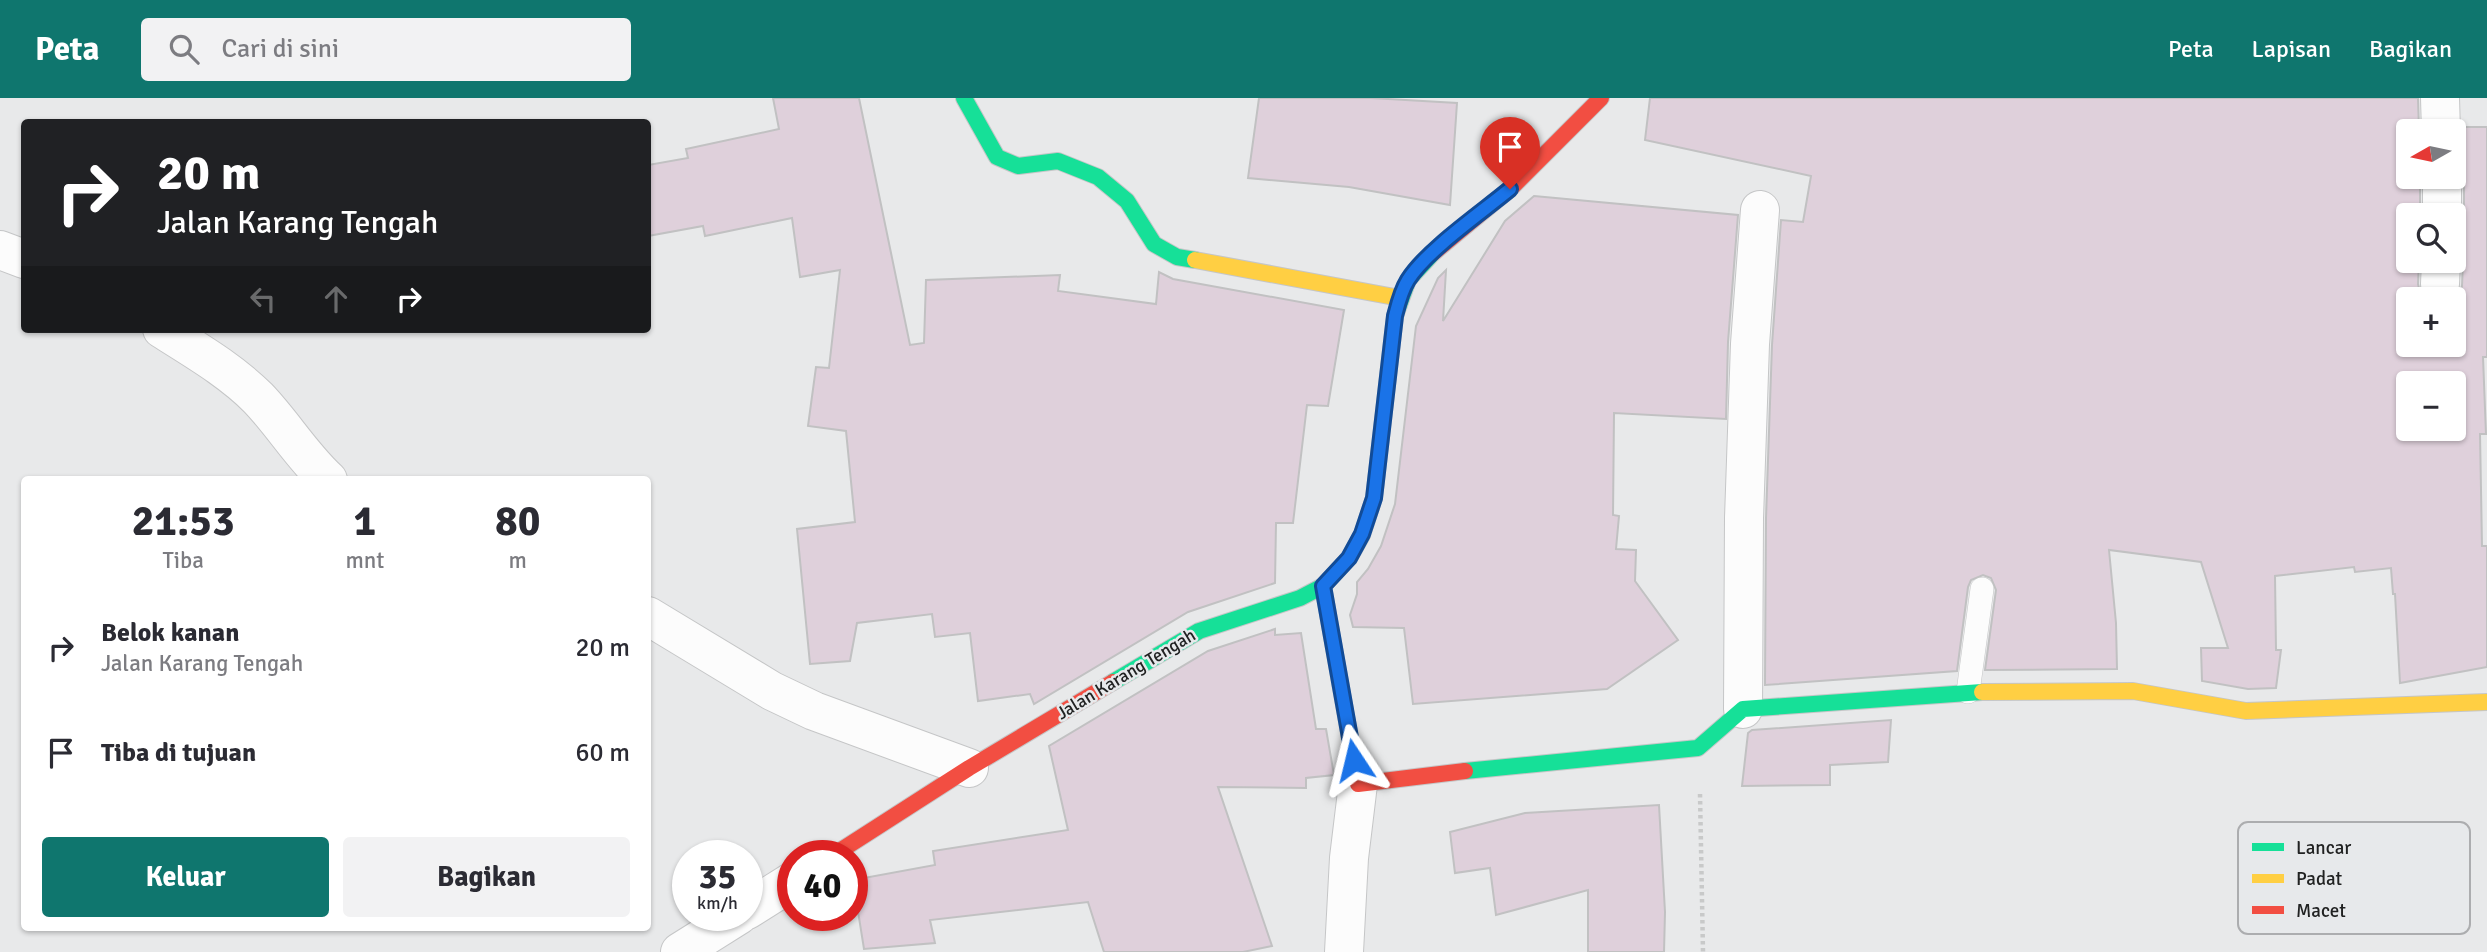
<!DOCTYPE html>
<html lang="id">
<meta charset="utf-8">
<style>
body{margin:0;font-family:Signika,sans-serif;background:#f2f2f3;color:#2b2b33;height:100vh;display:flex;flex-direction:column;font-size:26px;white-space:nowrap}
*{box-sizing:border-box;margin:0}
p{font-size:23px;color:#7c7c81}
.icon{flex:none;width:38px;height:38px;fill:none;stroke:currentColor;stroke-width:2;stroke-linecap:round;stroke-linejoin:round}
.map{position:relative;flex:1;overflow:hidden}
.details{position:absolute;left:21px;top:378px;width:630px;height:455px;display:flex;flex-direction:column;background:#fff;border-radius:7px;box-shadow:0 2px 5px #0004}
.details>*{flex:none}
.top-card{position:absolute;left:21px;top:21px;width:630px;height:214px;border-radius:7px;box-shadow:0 2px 5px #0004;background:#202124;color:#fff;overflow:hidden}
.needle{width:46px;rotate:261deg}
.fabs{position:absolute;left:2396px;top:21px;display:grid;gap:14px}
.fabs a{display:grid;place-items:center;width:70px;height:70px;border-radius:7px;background:#fff;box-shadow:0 2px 5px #0004;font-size:35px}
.speed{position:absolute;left:672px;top:742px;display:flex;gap:14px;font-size:35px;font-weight:700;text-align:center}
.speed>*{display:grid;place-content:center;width:91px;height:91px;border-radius:50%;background:#fff;box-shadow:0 2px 5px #0004;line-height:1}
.speed small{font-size:18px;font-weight:400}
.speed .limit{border:10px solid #d22;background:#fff;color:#111}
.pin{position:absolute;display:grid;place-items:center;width:60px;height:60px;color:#fff;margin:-72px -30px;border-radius:50% 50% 50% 0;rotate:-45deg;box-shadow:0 0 7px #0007}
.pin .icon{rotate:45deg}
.me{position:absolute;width:77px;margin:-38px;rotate:350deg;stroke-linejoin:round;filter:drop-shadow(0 0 5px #0008)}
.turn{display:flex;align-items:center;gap:24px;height:147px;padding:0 21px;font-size:32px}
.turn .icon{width:91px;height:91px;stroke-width:2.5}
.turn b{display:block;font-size:49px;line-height:60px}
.lanes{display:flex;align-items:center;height:66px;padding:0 21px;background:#0003;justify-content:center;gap:35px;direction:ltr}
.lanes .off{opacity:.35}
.eta{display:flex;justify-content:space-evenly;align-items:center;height:119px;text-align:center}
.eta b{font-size:42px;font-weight:700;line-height:49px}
.button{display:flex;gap:14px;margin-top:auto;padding:14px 21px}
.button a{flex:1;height:80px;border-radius:7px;background:#0f766e;color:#fff;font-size:28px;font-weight:700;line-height:80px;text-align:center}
.button a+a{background:#f2f2f3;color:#2b2b33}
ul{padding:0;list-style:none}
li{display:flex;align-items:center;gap:21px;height:105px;padding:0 21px}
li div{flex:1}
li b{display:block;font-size:26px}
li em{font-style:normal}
header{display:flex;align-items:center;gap:42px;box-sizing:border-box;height:98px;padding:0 35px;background:#0f766e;color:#fff}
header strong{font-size:33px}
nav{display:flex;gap:38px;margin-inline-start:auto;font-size:24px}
.search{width:490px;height:63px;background:#f2f2f3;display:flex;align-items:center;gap:18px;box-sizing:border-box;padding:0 24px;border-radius:7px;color:#7c7c81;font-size:26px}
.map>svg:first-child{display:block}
.building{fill:#dfd0db;stroke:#c1c1c2;stroke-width:2;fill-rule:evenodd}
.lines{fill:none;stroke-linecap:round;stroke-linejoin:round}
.lane-casing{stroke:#c5c6c7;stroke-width:24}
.street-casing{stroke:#c5c6c7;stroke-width:40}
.fast-casing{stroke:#c5c6c7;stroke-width:18}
.slow-casing{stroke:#c5c6c7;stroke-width:18}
.jam-casing{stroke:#c5c6c7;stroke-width:18}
.path{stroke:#c8c9c9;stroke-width:4.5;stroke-dasharray:3.5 3.5;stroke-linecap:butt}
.lane{stroke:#fcfcfc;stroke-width:23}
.street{stroke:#fcfcfc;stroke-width:38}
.fast{stroke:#16e098;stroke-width:16}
.slow{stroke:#ffcf43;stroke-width:16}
.jam{stroke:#f24e42;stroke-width:16}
.route-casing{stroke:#114b97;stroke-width:18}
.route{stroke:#1a73e8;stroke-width:12}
.labels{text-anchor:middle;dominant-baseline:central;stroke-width:5;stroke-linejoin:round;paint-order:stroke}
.street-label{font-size:18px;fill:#212222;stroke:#e7e9eb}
.key{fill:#e7e9eb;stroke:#acadaf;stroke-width:2}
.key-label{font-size:19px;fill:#212222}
</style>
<header>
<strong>Peta</strong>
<div class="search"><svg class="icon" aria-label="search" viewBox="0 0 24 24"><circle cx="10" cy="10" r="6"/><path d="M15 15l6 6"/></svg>Cari di sini</div>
<nav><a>Peta</a><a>Lapisan</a><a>Bagikan</a></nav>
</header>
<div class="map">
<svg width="2487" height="854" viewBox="0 0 2487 854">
<rect width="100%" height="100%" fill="#e8e9ea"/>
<g class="building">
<polygon points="773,0 859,0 910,247 924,245 926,182 1060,177 1058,193 1156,206 1159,174 1173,181 1344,212 1328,308 1307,307 1293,425 1276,425 1275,485 1188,514 1034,606 1030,596 978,603 970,535 935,539 932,516 857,525 850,563 810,566 797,431 855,424 846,333 808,328 816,269 829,270 840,172 800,179 792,120 705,138 703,128 648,138 648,67 688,60 686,51 779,31"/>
<polygon points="1259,0 1371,0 1457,5 1450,107 1349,89 1248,80"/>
<path d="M1650,0h768l1,33h-11v46h12v38h-12v46h11l-1,23 2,9 5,6h-17v46h46v-45l5,-5 3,-9 1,-24 -2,-10 -7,-9v-9l7,-9 3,-10v-39l-3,-10 -7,-8v-9l7,-8 2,-14h24v230h-4l3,77h-6l2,112h5v121l-87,16 -5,-89h-2l-2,-26 -36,4 -1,-5 -79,9 1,74h5l-5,38 -28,1 -46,-8 -1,-33h27l-27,-86 -92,-12 7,73 1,46 -132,1 11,-80 -5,-12 -8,-3 -12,5 -3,7 -11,84 -192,14 1,-167 6,-173 9,-125 22,2 8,-46 -166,-36zM2408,285h46v46h-46z"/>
<polygon points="1534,98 1738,117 1728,244 1726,321 1614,315 1613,417 1619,418 1616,451 1636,452 1635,483 1678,542 1607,591 1413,606 1404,530 1353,529 1350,517 1357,496 1357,484 1368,471 1381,448 1395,406 1416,228 1438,180 1446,172 1443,223 1505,123"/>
<polygon points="1275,531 1275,537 1301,535 1316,631 1326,631 1334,677 1306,680 1306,690 1218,689 1272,848 1243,854 1104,854 1088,804 930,822 935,845 864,851 853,782 935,767 933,753 1068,732 1049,648 1208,553"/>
<polygon points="1891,622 1888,664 1830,667 1830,687 1742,688 1748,635 1752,632"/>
<polygon points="1659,707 1665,814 1664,854 1588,854 1588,792 1496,817 1490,770 1455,775 1450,734 1525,715"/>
</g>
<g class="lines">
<defs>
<polyline id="lane" points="1968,594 1982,491"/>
<g id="street">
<polyline points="2440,0 2441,33"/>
<polyline points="2442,79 2442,117"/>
<polyline points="0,152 24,161"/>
<polyline points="2440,186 2441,163"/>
<path d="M162,231c33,21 68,41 96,69 25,26 43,57 70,82"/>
<polyline points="648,518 772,593 814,613 969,670"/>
<polyline points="1743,611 1744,420 1750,246 1760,112"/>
<polyline points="747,812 793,783"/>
<polyline points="680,854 739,817"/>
<polyline points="1344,854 1349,760 1358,686"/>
</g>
<g id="fast">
<polyline points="964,0 997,59 1018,68 1058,63 1098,79 1127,103 1154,146 1177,159 1195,162"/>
<polyline points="1113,584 1199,533 1300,500 1323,488 1349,460 1362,437 1374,400 1395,218 1408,182 1433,155"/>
<polyline points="1465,673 1698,650 1743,611 1982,594"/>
</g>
<g id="slow">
<polyline points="1195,162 1400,200"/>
<polyline points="1982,594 2133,593 2246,613 2487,604"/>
</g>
<g id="jam">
<polyline points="1433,155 1510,91 1601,0"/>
<polyline points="1323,488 1358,686 1465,673"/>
<polyline points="832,758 969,670 1113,584"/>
</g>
</defs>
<use href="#lane" class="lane-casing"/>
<use href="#street" class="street-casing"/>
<use href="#fast" class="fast-casing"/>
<use href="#slow" class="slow-casing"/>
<use href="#jam" class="jam-casing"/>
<polyline class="path" points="1700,696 1703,854"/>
<use href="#lane" class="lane"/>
<use href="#street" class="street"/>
<use href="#fast" class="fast"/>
<use href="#slow" class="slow"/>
<use href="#jam" class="jam"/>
</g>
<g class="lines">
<defs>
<path id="route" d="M1354,662l-31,-174 26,-28 13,-24 12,-36 21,-182c3,-12 6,-25 13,-36 19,-30 73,-67 102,-91"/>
</defs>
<use href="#route" class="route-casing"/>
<use href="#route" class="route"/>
</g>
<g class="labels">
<g class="street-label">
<text transform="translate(1126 576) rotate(-31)">Jalan Karang Tengah</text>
</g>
</g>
<rect x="2238" y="724" width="232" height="112" rx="10" class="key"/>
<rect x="2252" y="745" width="32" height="8" fill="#16e098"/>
<rect x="2252" y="776" width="32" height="9" fill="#ffcf43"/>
<rect x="2252" y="808" width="32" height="8" fill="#f24e42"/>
<g class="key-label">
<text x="2296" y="756">Lancar</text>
<text x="2296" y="787">Padat</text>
<text x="2296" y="819">Macet</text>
</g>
</svg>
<div class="fabs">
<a><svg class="needle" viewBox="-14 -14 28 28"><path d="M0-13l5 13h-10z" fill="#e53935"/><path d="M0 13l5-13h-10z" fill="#7c7c81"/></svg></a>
<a><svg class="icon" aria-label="search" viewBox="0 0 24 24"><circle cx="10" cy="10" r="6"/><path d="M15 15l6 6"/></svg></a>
<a>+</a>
<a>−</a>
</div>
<div class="speed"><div>35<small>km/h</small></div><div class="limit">40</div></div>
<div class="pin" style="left:1510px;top:91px;background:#d93025"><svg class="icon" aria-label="arrive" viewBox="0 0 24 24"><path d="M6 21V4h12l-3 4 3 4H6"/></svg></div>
<svg class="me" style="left:1354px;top:662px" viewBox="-20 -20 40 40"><path d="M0-17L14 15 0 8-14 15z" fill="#1a73e8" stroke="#fff" stroke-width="4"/></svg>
<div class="top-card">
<div class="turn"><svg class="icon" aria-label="right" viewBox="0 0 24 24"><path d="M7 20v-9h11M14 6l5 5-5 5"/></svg><div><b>20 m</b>Jalan Karang Tengah</div></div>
<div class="lanes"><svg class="icon off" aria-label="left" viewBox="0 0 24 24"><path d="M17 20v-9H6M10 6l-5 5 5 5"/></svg><svg class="icon off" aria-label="ahead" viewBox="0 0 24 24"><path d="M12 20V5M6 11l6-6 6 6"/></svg><svg class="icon" aria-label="right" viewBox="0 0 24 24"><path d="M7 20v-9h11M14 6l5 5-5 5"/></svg></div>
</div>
<section class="details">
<div class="eta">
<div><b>21:53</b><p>Tiba</p></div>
<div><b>1</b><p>mnt</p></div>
<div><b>80</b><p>m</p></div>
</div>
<ul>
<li><svg class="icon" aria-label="right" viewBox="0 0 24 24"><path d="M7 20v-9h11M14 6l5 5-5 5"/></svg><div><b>Belok kanan</b><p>Jalan Karang Tengah</p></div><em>20 m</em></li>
<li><svg class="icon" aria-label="arrive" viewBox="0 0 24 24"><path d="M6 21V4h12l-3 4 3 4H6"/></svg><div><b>Tiba di tujuan</b></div><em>60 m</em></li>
</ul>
<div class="button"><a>Keluar</a><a>Bagikan</a></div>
</section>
</div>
